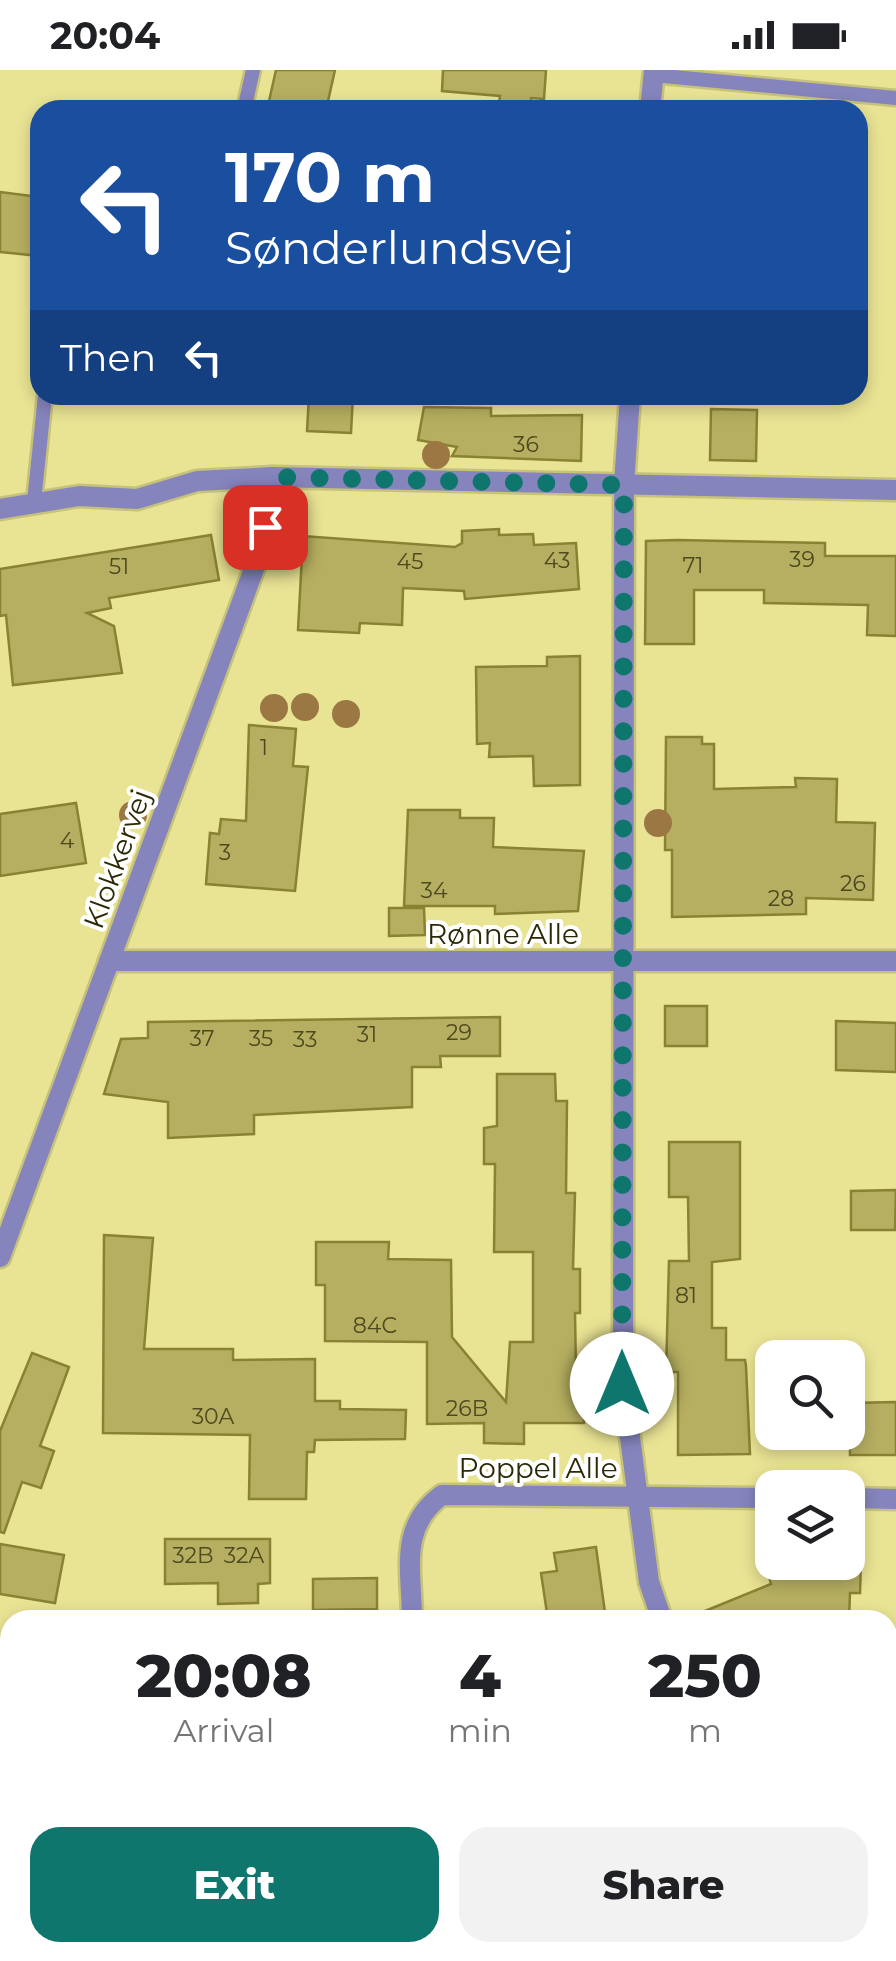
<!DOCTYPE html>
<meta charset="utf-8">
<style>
body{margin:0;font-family:Montserrat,sans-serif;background:#f2f2f2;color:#202124;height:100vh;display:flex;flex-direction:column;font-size:38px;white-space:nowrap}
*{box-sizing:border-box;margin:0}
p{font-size:32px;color:#757577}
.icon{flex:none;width:55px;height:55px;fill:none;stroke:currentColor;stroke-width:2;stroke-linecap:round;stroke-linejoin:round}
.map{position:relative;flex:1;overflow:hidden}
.side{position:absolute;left:0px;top:1540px;width:898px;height:352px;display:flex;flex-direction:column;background:#fff;border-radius:30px 30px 0 0;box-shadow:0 5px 15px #0003}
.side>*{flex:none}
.guide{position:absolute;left:30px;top:30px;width:838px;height:305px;border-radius:30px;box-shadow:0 5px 15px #0003;background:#1a4fa0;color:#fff;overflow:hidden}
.buttons{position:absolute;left:755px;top:1270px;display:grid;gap:20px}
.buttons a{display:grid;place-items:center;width:110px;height:110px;border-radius:20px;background:#fff;box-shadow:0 5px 15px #0003;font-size:50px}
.pin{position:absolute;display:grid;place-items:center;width:85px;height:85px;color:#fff;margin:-42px;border-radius:20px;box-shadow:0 5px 15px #0006}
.me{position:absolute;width:110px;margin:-55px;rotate:0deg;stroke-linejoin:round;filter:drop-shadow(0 0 8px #0008)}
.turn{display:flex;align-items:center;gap:35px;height:210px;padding:0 30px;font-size:45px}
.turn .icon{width:130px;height:130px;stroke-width:2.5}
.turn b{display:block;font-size:70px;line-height:85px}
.then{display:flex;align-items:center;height:95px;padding:0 30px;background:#0003;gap:20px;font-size:38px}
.eta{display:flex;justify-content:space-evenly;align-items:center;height:170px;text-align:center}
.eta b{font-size:60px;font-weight:800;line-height:70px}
.cta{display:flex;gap:20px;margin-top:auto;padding:20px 30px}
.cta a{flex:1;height:115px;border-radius:30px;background:#0f766e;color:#fff;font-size:40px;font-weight:800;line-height:115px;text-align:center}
.cta a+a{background:#f2f2f2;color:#202124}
.status{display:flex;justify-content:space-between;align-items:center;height:70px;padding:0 50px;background:#fff;direction:ltr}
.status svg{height:28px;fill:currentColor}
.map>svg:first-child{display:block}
.building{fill:#b6af61;stroke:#898233;stroke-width:2.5}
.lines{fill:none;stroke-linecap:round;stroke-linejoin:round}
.service-casing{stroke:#c7c27b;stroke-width:19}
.minor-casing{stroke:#c7c27b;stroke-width:25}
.service{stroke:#8584bd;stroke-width:14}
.minor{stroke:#8584bd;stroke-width:20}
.tree{fill:#9b7843}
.route{stroke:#0f766e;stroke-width:18;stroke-dasharray:0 32.4}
.labels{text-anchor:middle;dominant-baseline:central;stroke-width:8;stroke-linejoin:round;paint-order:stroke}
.number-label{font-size:22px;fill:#4e4a1e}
.street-label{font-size:28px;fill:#2c2907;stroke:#fff}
</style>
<div class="status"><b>20:04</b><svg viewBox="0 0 49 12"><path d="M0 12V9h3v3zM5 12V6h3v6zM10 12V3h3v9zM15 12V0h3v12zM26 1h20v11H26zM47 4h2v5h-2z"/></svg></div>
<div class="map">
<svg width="896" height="1891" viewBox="0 0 896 1891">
<rect width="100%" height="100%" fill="#e9e394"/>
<g class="building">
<polygon points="276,0 335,0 326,40 267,40"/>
<polygon points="443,0 546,0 544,29 531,28 531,35 499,33 500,26 442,21"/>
<polygon points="0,122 40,127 40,186 0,182"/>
<polygon points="309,325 353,325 351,363 307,361"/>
<polygon points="424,337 491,338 491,346 582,345 581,391 452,386 457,377 418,370"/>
<polygon points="711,339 757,340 756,391 710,390"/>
<polygon points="499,459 499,465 533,464 534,475 576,473 579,519 465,529 464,521 403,518 402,555 360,553 359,563 298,560 303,466 455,477 462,473 462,461"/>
<polygon points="211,465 219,510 109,528 111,538 87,543 114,556 122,603 13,615 6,545 0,546 0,499"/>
<polygon points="677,470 825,473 825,486 896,486 896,566 867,565 868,535 764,533 764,520 694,520 694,574 645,574 646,471"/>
<polygon points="580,586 580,715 534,716 533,686 489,687 490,673 477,674 476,597 547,596 547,587"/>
<polygon points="249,655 296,659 293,696 308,697 295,821 206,814 210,763 219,764 221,749 246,751"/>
<polygon points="666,667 702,667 702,674 714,674 714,719 796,717 795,708 837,709 836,752 875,753 873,830 806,828 806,844 672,847 672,780 665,780"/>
<polygon points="76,733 86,793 0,806 0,744"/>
<polygon points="408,740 460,740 460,748 494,748 493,777 584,781 578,841 495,844 495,836 404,836"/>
<polygon points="389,838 424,838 425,865 389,866"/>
<rect x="665" y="936" width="42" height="40"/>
<polygon points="500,947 500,986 440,986 441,997 412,997 412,1037 254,1045 254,1064 168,1068 168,1032 104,1024 121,969 148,968 148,952"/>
<polygon points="836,951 896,953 896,1002 836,1000"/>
<polygon points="497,1004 555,1004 556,1031 567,1031 566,1123 575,1123 573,1199 580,1199 580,1243 575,1243 576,1300 583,1300 584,1353 524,1353 524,1374 484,1373 484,1353 427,1354 427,1272 325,1271 325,1215 316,1215 316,1172 389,1172 388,1189 451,1190 452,1267 506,1332 510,1272 533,1272 533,1182 494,1182 495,1094 484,1094 484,1058 497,1056"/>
<polygon points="669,1072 740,1072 740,1189 712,1192 712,1258 726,1258 726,1290 745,1290 746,1296 750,1384 678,1385 678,1302 666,1302 669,1191 689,1191 688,1127 669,1127"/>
<polygon points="896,1120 895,1160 851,1160 851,1121"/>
<polygon points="104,1165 153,1168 144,1279 233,1279 233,1290 315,1289 315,1331 340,1331 340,1339 406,1340 405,1369 315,1370 314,1382 307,1382 306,1429 249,1429 250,1365 103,1363"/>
<polygon points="32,1283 69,1297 40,1376 54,1381 41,1418 22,1412 4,1463 0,1462 0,1361"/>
<polygon points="896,1332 896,1385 850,1385 849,1333"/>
<polygon points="165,1469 270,1469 270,1513 258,1514 258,1533 218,1534 218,1513 165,1514"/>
<polygon points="0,1474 64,1485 55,1533 0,1524"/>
<polygon points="596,1477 606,1550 548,1550 541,1503 557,1501 554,1483"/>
<polygon points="787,1492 861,1492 860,1523 850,1523 849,1550 683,1550 771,1514 767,1500"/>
<polygon points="377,1508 377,1539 313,1540 313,1509"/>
</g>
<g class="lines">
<defs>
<g id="service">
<polyline points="653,5 896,28"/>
<polyline points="244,40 253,0"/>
<polyline points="34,432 45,325"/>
</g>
<g id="minor">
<polyline points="650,40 654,0"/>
<polyline points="630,325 624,415 623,1314 649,1512 662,1550"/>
<polyline points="0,439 79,426 137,429 197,411 273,407 896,420"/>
<polyline points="109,891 896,891"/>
<polyline points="0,1187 261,480 273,407"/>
<polyline points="848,1428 896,1429"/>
<path d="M412,1550c0,-49 -14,-93 30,-125l330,3"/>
<polyline points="413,1882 414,1891"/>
<polyline points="798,1882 802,1891"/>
</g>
</defs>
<use href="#service" class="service-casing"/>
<use href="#minor" class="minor-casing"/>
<use href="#service" class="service"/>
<use href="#minor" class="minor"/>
</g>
<g class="tree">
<circle cx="436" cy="385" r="14"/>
<circle cx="305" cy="637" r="14"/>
<circle cx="274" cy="638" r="14"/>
<circle cx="346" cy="644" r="14"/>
<circle cx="133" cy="745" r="14"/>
<circle cx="658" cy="753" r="14"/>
</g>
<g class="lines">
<polyline class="route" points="265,457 273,407 624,415 622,1314"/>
</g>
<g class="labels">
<g class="number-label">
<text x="526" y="374">36</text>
<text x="802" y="489">39</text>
<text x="557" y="490">43</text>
<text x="410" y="491">45</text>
<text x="693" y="495">71</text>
<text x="119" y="496">51</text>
<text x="264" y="677">1</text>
<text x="67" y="770">4</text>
<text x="225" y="782">3</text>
<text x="853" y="813">26</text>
<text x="434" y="820">34</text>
<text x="781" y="828">28</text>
<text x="459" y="962">29</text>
<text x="367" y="964">31</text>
<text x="202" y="968">37</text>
<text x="261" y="968">35</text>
<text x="305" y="969">33</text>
<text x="686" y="1225">81</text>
<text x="375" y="1255">84C</text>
<text x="467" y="1338">26B</text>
<text x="213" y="1346">30A</text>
<text x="193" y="1485">32B</text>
<text x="244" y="1485">32A</text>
</g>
<g class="street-label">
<text transform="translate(117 789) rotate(-70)">Klokkervej</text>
<text x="503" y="864">Rønne Alle</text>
<text x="538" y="1398">Poppel Alle</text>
</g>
</g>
</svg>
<div class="buttons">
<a><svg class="icon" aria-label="search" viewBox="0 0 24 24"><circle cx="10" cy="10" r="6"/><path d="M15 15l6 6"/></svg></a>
<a><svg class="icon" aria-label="layers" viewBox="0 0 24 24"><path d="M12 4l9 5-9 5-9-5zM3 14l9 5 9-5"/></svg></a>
</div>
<div class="pin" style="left:265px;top:457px;background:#d93025"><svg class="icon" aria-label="arrive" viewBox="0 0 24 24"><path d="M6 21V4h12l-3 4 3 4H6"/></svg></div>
<svg class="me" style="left:622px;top:1314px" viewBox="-20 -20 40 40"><circle r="19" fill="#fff"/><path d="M0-13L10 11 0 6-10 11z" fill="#0f766e"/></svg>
<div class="guide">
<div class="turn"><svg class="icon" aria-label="left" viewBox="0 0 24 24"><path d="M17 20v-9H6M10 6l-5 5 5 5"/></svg><div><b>170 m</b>Sønderlundsvej</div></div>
<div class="then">Then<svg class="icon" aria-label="left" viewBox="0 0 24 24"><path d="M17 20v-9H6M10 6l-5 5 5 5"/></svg></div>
</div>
<section class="side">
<div class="eta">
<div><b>20:08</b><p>Arrival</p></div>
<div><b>4</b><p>min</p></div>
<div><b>250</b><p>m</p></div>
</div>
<div class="cta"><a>Exit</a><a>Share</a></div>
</section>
</div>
